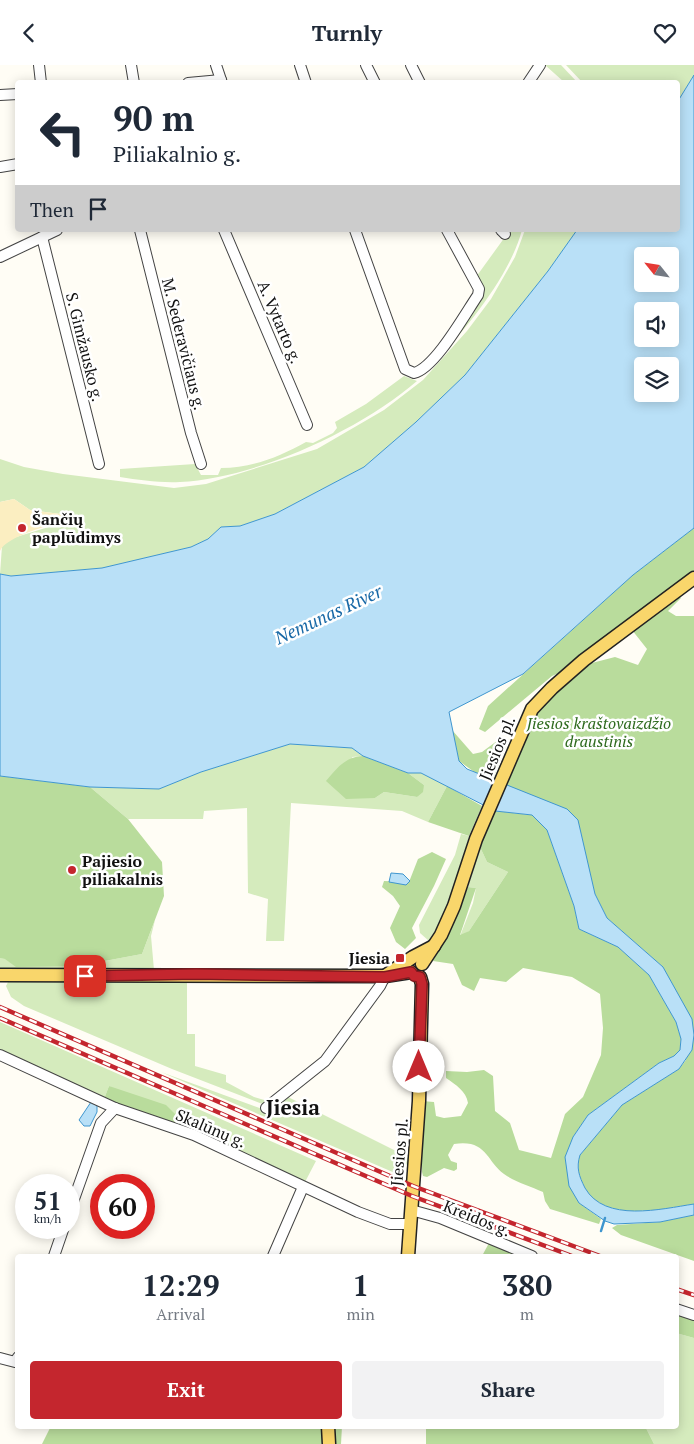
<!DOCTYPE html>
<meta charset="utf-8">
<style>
body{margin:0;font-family:"PT Serif",serif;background:#f2f2f3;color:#1f2937;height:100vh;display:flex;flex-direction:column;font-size:19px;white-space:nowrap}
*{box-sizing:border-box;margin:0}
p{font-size:16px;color:#747a83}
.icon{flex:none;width:28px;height:28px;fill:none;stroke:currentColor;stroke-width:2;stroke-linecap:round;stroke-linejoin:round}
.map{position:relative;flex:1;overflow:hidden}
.details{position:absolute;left:15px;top:1189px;width:664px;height:175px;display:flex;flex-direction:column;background:#fff;border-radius:5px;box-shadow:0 2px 12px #0003}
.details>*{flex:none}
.guide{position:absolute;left:15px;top:15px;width:665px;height:152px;border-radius:5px;box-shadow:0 2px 12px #0003;background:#fff;color:#1f2937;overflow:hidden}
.needle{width:32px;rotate:300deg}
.buttons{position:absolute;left:634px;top:182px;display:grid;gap:10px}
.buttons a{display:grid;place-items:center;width:45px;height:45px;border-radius:5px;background:#fff;box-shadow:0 2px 12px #0003;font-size:25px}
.speed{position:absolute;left:15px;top:1109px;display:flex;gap:10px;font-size:25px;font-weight:700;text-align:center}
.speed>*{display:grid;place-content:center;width:65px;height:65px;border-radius:50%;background:#fff;box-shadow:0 2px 12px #0003;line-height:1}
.speed small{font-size:12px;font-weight:400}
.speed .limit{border:8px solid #d22;background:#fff;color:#111}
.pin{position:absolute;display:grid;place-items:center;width:42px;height:42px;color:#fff;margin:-21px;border-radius:10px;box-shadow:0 2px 8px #0006}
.me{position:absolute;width:55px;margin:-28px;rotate:0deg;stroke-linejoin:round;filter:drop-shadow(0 0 4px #0008)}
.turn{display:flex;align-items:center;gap:18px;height:105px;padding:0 15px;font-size:22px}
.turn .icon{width:65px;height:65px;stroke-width:2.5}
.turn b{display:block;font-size:35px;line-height:42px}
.then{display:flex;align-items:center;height:48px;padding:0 15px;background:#0003;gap:10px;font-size:19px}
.eta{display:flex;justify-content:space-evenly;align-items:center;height:85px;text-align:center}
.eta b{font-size:30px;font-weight:600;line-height:35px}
.primary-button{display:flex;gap:10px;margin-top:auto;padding:10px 15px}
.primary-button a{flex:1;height:58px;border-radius:5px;background:#c4262e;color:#fff;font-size:20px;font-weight:600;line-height:58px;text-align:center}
.primary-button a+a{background:#f2f2f3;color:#1f2937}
header{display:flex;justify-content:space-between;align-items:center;height:65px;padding:0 15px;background:#fff;font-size:22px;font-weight:600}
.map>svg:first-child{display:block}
.green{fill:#d5ebbd}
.forest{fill:#b9dc9c}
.sand{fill:#fbeec1}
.water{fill:#b9e0f7;stroke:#3f96cf;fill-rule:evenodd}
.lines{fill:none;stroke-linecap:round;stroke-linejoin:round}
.stream{stroke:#3f96cf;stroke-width:2.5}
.minor-casing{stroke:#444;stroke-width:12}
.major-casing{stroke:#222;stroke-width:15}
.minor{stroke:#fff;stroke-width:10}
.major{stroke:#f9d66b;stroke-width:12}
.rail-casing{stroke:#c4262e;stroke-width:4.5}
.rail{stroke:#fff;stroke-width:2.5;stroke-dasharray:8;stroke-linecap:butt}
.route-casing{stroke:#7f191e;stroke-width:12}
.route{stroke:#c4262e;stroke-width:9}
.poi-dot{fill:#c4262e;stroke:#fff;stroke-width:2}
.labels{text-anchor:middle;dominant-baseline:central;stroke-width:5;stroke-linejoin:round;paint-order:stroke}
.street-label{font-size:16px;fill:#111;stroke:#fff}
.poi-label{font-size:16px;font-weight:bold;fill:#111;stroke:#fff;text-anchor:start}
.park-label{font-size:16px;font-style:italic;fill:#2f6b1f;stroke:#fff}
.water-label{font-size:18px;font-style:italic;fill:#1768a6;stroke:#fff}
.district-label{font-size:21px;font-weight:bold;fill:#111;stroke:#fff}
</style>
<header><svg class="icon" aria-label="back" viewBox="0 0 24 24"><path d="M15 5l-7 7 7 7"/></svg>Turnly<svg class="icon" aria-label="heart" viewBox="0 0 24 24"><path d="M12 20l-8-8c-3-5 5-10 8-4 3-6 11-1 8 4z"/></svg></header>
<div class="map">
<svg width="694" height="1379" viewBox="0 0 694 1379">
<rect width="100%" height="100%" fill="#fffdf5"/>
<g class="green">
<polygon points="545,0 561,0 577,17 564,17"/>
<polygon points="566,0 694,0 694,10 678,36 678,18 582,17"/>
<path d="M510,165h12c-13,48 -56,98 -89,135l51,-72 -8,-16z"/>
<polygon points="525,165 577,165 548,206 465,310 416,357 364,402 275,449 240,461 221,462 208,474 191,482 103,503 11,511 0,509 2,481 13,473 68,456 68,450 30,445 14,434 0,437 0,394 24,402 63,409 174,423 206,419 317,384 384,345 423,315 467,266 491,234 515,192"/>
<path d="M404,311l13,5c-58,50 -161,97 -237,101 -20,1 -41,-2 -60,-5v-8l75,-5 6,11h17l3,-7c31,0 58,-11 85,-26l7,1 20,-10 4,-5 -2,-6 31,-18z"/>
<polygon points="290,679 352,683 363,691 352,692 375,733 384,727 417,732 424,720 408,708 421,708 447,721 428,757 402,746 291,738 284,876 266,876 268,834 248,828 247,743 204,746 203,754 128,754 90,722 159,724 201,707"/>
<path d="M461,769l8,2c-9,36 -19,70 -36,103l-4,2 -9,-8 -1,-8 36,-70z"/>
<polygon points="480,782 487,797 508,807 469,866 460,871 473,838 476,823 468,822"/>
<polygon points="155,855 151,871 154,905 0,905 0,893 78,901 142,889"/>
<polygon points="187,914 187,969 195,969 195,1001 226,1010 226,1017 254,1032 271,1037 265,1040 172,1004 24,941 11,932 6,921 9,915"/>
<polygon points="0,957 316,1096 305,1117 175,1059 109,1021 104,1034 0,986"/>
<path d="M161,1007l104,38 21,-14 124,62c-2,8 -8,12 -15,15z"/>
<polygon points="676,1268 694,1273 694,1379 654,1379 645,1361 676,1361"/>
</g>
<g class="forest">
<polygon points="694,463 694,508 561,607 552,611 485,667 479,664 488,641 633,510"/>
<path d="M678,529l3,4 -13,13 8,5h18v588c-33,5 -89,19 -109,-16 -6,-12 -9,-20 -5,-33l42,-50 57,-36 7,-9 -23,-93 -56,-49 -12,-24 -5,-19 -84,-91 30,-69 24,-27 28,-24 27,-7 23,8 9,-16 -15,-19z"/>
<polygon points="452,665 473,689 482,687 501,673 508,677 493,714 480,711 459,696"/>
<path d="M363,691l45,17 16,12 -1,7 -6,5 -33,-5 -9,6 -29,1 -20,-18c11,-13 19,-24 37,-25z"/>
<polygon points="0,711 90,722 128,754 162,797 164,831 142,889 78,901 16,902 5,894 0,893"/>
<polygon points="447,721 482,741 469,771 428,757"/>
<path d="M495,746l37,4 15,15 27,76 5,23 39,18 31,28 27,47 5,17 -1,11 -6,6 -15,7 -71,52 -15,22 6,66 22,16 -2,5 -49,-15 -5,-8 -2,-9c-13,-6 -28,-10 -39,-18 -18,-13 -17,-35 -50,-30l-6,11 3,6 6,2v6l-3,2 -10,-3 -17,9 -4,-1 -1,-4v-71l12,1 2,14 8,2 17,-2 7,-13c-2,-12 -12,-18 -22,-25v-7l21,1 17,-2 9,6 2,35 15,12 9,27 32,8 14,-44 18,-17 18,-42 2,-27 -3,-34 -28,-17 -49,-9 -17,14 -26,-4 -6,13 -12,-6 -9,-21 -20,-3 23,-44 12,-30 8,1 -16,47 9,-4 39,-59 -21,-10 -7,-15z"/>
<polygon points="432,787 446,794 434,821 412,863 416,873 405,884 396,877 390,863 400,841 393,831 382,822 384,816 409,817 418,794"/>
<polygon points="109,1021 166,1040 175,1049 175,1059 104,1034"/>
<polygon points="694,1150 694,1196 621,1170 612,1163 617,1160 660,1157"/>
<polygon points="489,1178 519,1191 482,1191"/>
<polygon points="676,1247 694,1253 694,1273 676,1268"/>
<polygon points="51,1361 325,1361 325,1379 42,1379"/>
<polygon points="334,1361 342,1361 341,1379 334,1379"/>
<polygon points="426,1361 645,1361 654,1379 426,1379"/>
</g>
<path class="sand" d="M14,434l16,11 38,5v6c-15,3 -62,15 -68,30v-49z"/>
<g class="water">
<path d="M694,10v453l-61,47 -110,99 -74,38 10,49 8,8 100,40 11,11 17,74 12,24 56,49 29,52 2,16 -2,15 -13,19 -57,36 -42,50c-4,13 -1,21 5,33 20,35 76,21 109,16v11l-34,7 -46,2 -9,-3 -26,-18 -10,-17 -4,-29 8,-20 15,-22 71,-52 15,-7 6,-6 1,-11 -5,-17 -27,-47 -31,-28 -39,-18 -5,-23 -27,-76 -15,-15 -37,-4 -74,-38h-13l-45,-17 -11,-8 -62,-4 -89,28 -42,17 -69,-2 -90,-11v-202l11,2 91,-8 89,-21 17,-8 13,-12 19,-1 35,-12 89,-47 52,-45 49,-47 83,-104 29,-41h101v-129zM642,191h28v28h-28zM642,246h28v28h-28zM642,301h28v28h-28z"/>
<polygon points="391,808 403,809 410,816 406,820 389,817"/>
<polygon points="91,1037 97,1039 97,1047 90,1061 84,1061 79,1055"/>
</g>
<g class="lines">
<polyline class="stream" points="601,1166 605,1153"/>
<defs>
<g id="minor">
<polyline points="39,0 41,18"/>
<polyline points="131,0 134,18"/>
<polyline points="216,0 222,18"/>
<polyline points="300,0 306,18"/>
<polyline points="366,0 375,18"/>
<polyline points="411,0 420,18"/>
<polyline points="188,18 221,15"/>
<polyline points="528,18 540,0"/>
<polyline points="0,30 18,29"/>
<polyline points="0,102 18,99"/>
<polyline points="140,165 191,368 201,399"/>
<polyline points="224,165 307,360"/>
<path d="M355,165l50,139 9,4c21,-5 51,-59 64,-78l1,-6 -32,-59"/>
<polyline points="501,165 505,169"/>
<polyline points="42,172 99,399"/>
<polyline points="0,192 57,165"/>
<polyline points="0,990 115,1043 194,1070 358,1147 390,1159 410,1159"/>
<polyline points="266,1043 325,996 380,921 385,911"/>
<polyline points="411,1145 440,1153 532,1191"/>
<polyline points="69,1148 101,1058 115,1043"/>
<polyline points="54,1191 64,1162"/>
<polyline points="273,1191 303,1122"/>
<polyline points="676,1244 694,1250"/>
<polyline points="0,1293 15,1297 18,1292"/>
</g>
<g id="major">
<polyline points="422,899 441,870 454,841 476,774 532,644 552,623 584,595 694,513"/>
<polyline points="0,910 385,911 411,907"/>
<polyline points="385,911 413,892 434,881"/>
<polyline points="408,1191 419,1036 422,919 420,912"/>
<polyline points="328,1361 329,1379"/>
</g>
</defs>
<use href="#minor" class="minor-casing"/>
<use href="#major" class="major-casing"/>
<use href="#minor" class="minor"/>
<use href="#major" class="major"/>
<defs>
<g id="rail">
<polyline points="0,942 413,1121 600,1191"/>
<polyline points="0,953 412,1131 572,1191"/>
<polyline points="676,1224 694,1230"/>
</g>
</defs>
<use href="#rail" class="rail-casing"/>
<use href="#rail" class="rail"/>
</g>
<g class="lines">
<defs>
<polyline id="route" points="85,911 196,909 385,912 411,907 414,911 420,912 422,919 419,1002"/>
</defs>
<use href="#route" class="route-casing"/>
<use href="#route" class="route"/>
</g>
<g class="poi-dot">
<circle cx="22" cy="463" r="5"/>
<circle cx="72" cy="805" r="5"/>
<rect x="395" y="888" width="10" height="10" rx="2.5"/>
</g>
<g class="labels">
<g class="street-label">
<text transform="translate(280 257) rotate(67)">A. Vytarto g.</text>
<text transform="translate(184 279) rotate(76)">M. Sederavičiaus g.</text>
<text transform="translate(85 282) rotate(76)">S. Gimžausko g.</text>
<text transform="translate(497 683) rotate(-67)">Jiesios pl.</text>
<text transform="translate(211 1063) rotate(23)">Skalūnų g.</text>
<text transform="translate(399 1087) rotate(-85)">Jiesios pl.</text>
<text transform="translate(477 1153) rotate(22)">Kreidos g.</text>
</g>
<g class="poi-label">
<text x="32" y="454">Šančių<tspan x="32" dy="18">paplūdimys</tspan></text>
<text x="82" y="796">Pajiesio<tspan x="82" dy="18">piliakalnis</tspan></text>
<text x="390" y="893" text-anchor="end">Jiesia</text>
</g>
<g class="park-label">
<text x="599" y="658">Jiesios kraštovaizdžio<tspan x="599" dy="18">draustinis</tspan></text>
</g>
<g class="water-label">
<text transform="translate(328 549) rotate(-25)">Nemunas River</text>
</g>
<g class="district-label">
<text x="293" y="1042">Jiesia</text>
</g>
</g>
</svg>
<div class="buttons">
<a><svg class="needle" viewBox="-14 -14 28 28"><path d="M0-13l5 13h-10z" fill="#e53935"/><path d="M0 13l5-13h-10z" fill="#747a83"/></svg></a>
<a><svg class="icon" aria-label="sound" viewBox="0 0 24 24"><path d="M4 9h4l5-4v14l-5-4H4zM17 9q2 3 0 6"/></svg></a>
<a><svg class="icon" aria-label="layers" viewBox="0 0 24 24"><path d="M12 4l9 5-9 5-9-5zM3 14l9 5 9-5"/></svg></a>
</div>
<div class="speed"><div>51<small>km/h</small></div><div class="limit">60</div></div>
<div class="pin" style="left:85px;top:911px;background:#d93025"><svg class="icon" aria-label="arrive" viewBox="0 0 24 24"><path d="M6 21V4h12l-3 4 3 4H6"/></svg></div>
<svg class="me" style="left:419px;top:1002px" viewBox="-20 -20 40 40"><circle r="19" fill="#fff"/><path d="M0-13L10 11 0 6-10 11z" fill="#c4262e"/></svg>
<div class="guide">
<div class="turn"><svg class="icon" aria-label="left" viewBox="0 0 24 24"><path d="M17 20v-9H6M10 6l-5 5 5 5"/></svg><div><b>90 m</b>Piliakalnio g.</div></div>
<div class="then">Then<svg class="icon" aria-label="arrive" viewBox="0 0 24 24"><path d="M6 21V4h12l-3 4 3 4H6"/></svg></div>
</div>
<section class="details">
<div class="eta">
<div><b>12:29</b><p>Arrival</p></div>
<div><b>1</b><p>min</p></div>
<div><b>380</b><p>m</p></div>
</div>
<div class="primary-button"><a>Exit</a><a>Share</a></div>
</section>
</div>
